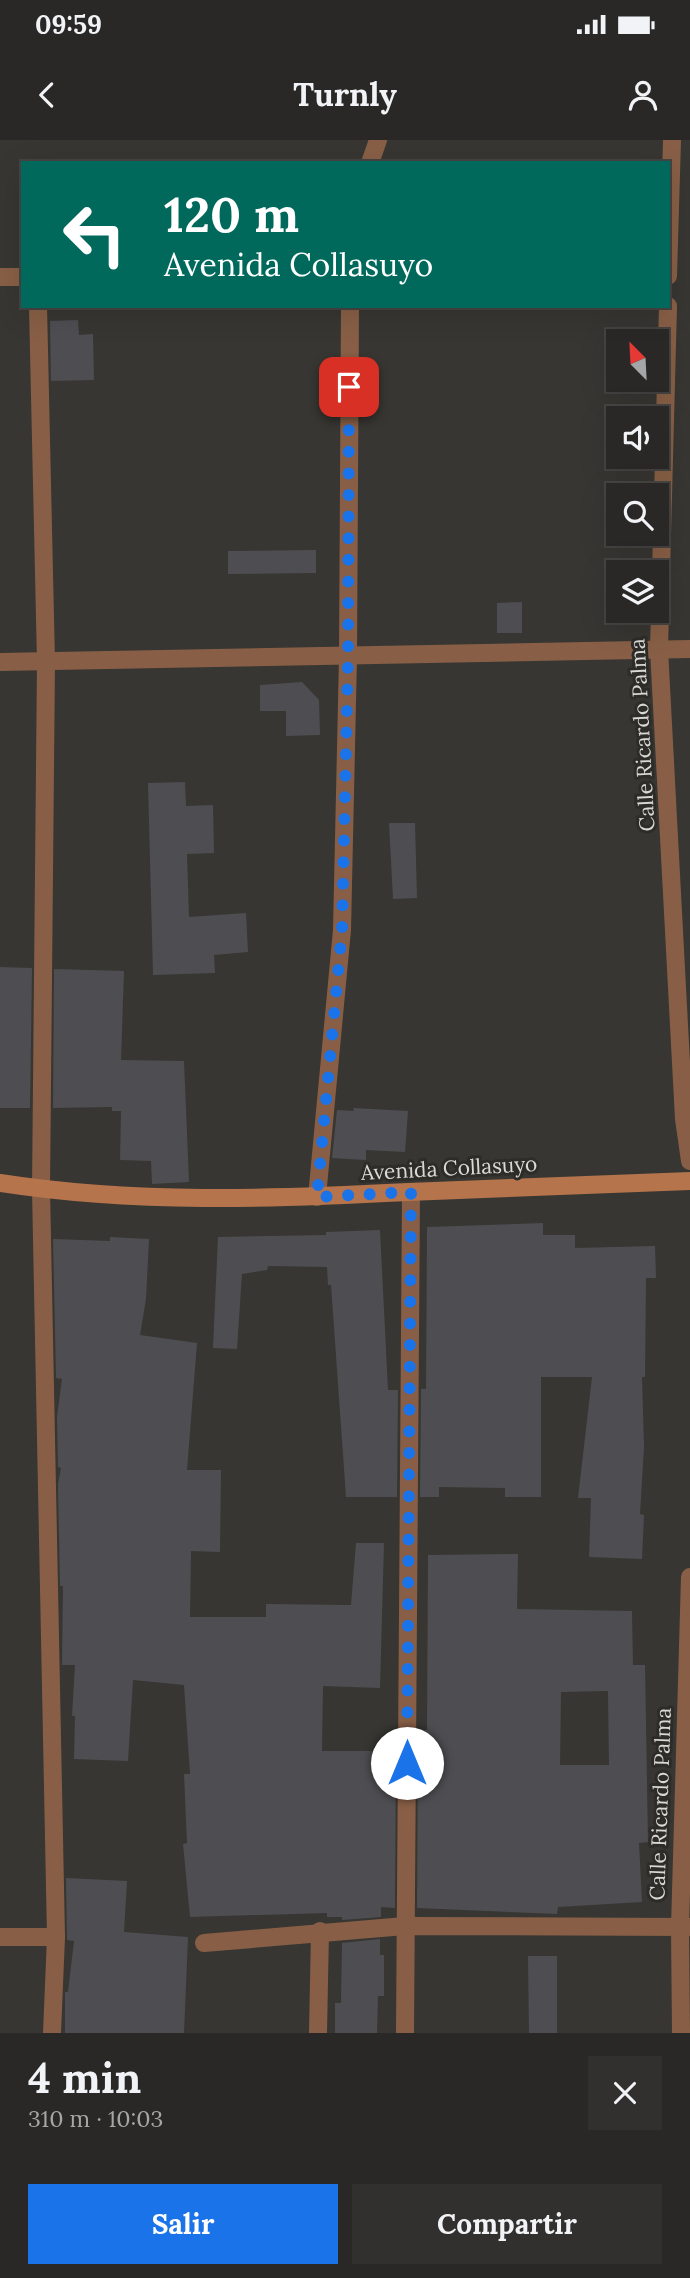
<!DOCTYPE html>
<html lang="es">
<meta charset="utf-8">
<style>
body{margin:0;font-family:Lora,serif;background:#31302e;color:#f1f3f6;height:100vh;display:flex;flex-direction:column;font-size:26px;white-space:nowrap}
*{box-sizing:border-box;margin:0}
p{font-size:23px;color:#a5a6a7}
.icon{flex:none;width:38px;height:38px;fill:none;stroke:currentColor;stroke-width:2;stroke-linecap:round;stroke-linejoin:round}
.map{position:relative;height:1893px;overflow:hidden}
.drawer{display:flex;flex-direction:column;background:#292826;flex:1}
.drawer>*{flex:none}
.banner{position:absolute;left:21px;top:21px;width:649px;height:147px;border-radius:0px;box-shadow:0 7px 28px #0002,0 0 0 2px #454443;background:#00695c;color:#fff;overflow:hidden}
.needle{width:46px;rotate:336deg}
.buttons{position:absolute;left:606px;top:189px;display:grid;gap:14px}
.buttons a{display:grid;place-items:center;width:63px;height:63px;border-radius:0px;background:#292826;box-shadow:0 7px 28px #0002,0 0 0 2px #454443;font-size:35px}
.pin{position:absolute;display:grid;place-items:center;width:60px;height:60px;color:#fff;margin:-30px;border-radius:14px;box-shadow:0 4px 10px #0006}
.me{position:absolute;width:77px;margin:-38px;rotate:0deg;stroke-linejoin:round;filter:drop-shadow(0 0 5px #0008)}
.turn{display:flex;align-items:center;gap:24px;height:147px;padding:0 28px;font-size:32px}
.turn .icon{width:91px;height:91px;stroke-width:2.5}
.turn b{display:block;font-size:49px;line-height:60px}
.round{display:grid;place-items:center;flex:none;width:74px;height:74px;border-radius:0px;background:#31302e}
.headline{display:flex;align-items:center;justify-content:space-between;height:119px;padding:0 28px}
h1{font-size:42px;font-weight:700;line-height:52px}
.primary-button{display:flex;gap:14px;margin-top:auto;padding:14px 28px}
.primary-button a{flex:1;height:80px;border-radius:0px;background:#1a73e8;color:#fff;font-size:28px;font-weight:700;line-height:80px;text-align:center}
.primary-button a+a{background:#31302e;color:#f1f3f6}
.status{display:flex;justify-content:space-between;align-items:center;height:49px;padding:0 35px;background:#292826;direction:ltr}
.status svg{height:19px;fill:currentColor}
header{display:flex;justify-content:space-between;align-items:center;height:91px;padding:0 28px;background:#292826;font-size:32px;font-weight:700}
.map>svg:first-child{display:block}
.building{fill:#4e4e52;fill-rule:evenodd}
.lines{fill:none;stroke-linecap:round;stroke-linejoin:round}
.street{stroke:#885f46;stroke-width:18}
.secondary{stroke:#b5744b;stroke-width:18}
.route{stroke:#1a73e8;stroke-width:12;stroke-dasharray:0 21.6}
.labels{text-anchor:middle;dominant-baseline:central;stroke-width:6;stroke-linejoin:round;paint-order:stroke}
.street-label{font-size:21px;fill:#d8d8d5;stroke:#2d2c28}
</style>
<div class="status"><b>09:59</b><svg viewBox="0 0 49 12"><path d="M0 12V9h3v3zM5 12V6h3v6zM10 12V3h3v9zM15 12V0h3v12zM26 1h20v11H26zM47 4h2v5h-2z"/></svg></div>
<header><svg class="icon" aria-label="back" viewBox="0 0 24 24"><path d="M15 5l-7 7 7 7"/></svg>Turnly<svg class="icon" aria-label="person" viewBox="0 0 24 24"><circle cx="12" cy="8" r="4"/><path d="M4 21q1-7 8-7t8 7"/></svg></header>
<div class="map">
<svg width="690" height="1893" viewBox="0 0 690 1893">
<rect width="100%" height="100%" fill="#373632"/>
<g class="building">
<polygon points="78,180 79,195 93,194 94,240 51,241 50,181"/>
<polygon points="316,410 316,433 228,434 228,411"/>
<polygon points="522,462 522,493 497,493 497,463"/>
<polygon points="302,542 319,560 320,595 286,596 286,571 260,571 260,545"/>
<polygon points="185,642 186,666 213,665 214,713 187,714 189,777 246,773 248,812 214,815 215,833 153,835 148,643"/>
<polygon points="389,683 415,683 417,758 393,759"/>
<polygon points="0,827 32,828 30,968 0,968"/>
<polygon points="54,829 124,831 121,920 184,921 189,1042 152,1044 151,1021 120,1020 121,971 112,971 112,967 53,968"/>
<polygon points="353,968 408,971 405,1012 366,1010 366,1020 332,1018 337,970 354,971"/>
<polygon points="543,1083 543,1095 575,1095 575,1108 655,1106 656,1138 646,1138 645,1237 642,1237 644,1307 640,1374 644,1375 642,1419 589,1417 591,1358 578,1358 592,1237 541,1237 541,1357 505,1357 505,1348 439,1347 439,1357 420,1357 421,1249 426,1249 427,1087"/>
<polygon points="380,1090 388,1250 398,1250 397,1357 346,1357 331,1145 328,1145 327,1127 268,1126 267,1130 242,1134 237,1209 213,1208 218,1097 326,1095 326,1092"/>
<polygon points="110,1097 149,1099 146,1159 140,1195 197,1203 187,1330 221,1330 220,1412 191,1411 190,1477 266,1477 266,1464 351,1465 356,1403 384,1403 380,1548 323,1546 322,1611 396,1611 395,1768 381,1767 381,1777 342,1780 342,1777 327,1777 327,1773 190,1777 183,1704 187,1703 184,1634 190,1634 184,1545 133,1540 128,1621 74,1619 75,1576 72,1576 75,1525 62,1525 63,1446 60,1446 58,1344 61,1328 58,1327 57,1277 62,1239 56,1238 53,1099 110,1101"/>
<path d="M518,1414l-1,55 115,2 1,54h12l3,177 -9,1 3,59 -84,5 -1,7 -140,-6 1,-157h4v-21h5l1,-175zM608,1551l1,74h-49l1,-73z"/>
<polygon points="66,1738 127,1741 124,1792 188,1797 184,1893 65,1893 65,1852 68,1852 74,1801 67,1800"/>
<polygon points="380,1799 380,1815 384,1815 384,1856 378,1856 377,1893 335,1893 335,1863 341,1863 342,1803"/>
<polygon points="528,1816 557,1816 557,1893 529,1893"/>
</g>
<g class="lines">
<g class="street">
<polyline points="370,23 378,0"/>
<polyline points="668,136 672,0"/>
<polyline points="0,137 23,137"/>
<polyline points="38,166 46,522 41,1049 56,1797 52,1893"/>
<polyline points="668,166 659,509 684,979 690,1021"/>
<polyline points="0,522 690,509"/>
<polyline points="317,1057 342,790 348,517 350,166"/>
<polyline points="0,1797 56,1797"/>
<polyline points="204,1803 405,1786 690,1787"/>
<polyline points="318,1893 320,1791"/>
<polyline points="405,1893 411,1052"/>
<polyline points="681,1893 680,1787 690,1437"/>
</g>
<path class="secondary" d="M0,1043c134,21 273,16 408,9 94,-4 188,-8 282,-11"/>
</g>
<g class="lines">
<polyline class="route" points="349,247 348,517 342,790 317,1057 411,1052 407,1623"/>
</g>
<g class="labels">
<g class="street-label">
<text transform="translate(642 595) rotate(-93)">Calle Ricardo Palma</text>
<text transform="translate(449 1028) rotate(-3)">Avenida Collasuyo</text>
<text transform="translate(660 1664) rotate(-88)">Calle Ricardo Palma</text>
</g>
</g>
</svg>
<div class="buttons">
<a><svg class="needle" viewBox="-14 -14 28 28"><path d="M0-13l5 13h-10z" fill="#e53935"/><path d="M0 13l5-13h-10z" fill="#a5a6a7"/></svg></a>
<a><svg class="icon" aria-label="sound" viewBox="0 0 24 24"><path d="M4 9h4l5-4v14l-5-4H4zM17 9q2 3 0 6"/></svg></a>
<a><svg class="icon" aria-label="search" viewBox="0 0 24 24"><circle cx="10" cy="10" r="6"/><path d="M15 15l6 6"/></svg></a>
<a><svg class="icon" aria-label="layers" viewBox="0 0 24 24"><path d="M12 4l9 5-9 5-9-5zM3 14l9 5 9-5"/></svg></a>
</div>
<div class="pin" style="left:349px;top:247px;background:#d93025"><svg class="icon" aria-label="arrive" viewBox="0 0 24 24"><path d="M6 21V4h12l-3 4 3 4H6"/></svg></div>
<svg class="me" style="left:407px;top:1623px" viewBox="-20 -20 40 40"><circle r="19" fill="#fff"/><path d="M0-13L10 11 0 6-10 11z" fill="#1a73e8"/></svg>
<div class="banner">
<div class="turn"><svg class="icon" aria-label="left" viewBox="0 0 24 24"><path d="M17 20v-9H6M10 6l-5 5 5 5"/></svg><div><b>120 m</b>Avenida Collasuyo</div></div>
</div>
</div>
<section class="drawer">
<div class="headline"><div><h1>4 min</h1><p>310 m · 10:03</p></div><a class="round"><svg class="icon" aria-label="close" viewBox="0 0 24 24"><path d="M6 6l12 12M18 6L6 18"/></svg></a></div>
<div class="primary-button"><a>Salir</a><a>Compartir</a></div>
</section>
